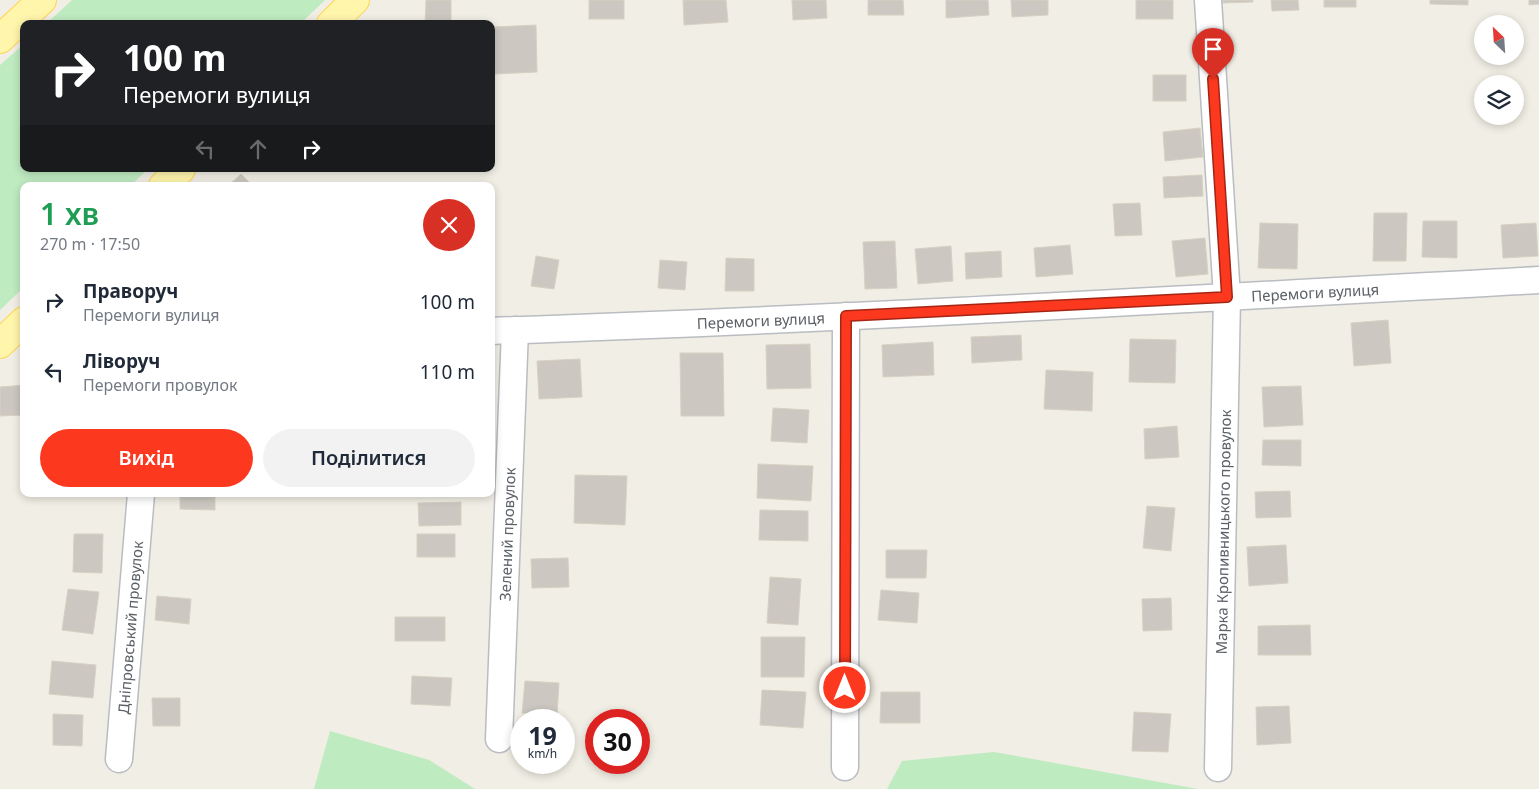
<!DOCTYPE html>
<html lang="uk">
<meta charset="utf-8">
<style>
body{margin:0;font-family:"Noto Sans",sans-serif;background:#f2f2f3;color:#1f2937;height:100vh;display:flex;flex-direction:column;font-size:19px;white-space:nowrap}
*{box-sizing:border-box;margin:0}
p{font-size:16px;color:#747a83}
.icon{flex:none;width:28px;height:28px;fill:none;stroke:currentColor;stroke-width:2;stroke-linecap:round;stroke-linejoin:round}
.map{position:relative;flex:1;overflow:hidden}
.details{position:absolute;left:20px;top:182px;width:475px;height:315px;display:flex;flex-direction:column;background:#fff;border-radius:10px;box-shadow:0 2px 8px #0003}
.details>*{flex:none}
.top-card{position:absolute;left:20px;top:20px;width:475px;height:152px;border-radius:10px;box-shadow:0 2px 8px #0003;background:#202124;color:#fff;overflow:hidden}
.needle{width:32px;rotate:335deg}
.tools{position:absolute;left:1474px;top:15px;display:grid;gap:10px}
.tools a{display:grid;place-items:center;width:50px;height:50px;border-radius:50%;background:#fff;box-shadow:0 2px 8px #0003;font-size:25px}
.speed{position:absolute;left:510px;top:709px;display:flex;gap:10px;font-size:25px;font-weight:700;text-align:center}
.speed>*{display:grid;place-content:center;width:65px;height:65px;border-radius:50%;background:#fff;box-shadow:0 2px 8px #0003;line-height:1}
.speed small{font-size:12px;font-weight:400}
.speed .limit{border:8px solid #d22;background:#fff;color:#111}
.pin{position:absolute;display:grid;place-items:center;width:42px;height:42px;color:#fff;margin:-51px -21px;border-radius:50% 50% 50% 0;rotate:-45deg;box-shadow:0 0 5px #0007}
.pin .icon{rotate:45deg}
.me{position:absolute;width:55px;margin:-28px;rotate:0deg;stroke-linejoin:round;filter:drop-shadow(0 0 4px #0008)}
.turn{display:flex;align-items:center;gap:18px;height:105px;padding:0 20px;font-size:22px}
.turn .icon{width:65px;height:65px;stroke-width:2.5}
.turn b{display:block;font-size:35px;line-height:42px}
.lanes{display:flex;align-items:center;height:48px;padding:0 20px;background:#0003;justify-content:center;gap:25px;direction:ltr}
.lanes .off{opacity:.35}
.round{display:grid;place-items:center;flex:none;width:52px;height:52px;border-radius:26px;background:#f2f2f3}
.overview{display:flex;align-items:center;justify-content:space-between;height:85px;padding:0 20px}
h1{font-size:30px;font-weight:600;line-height:38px;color:#1e9e55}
.button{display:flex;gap:10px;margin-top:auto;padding:10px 20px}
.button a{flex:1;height:58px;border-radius:30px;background:#fc391f;color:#fff;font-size:20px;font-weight:600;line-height:58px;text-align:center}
.button a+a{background:#f2f2f3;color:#1f2937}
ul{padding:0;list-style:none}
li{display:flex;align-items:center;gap:15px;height:70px;padding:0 20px}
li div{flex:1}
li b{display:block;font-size:19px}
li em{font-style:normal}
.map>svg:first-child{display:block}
.green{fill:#bfebc0}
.building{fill:#ccc8c1;stroke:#d6d1c2}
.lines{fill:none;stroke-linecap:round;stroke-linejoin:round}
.street-casing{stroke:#b9bdc2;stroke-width:29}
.primary-casing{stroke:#ffd44f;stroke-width:30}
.street{stroke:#fff;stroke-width:26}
.primary{stroke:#fff5ab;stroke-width:28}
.route-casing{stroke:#a42514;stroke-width:12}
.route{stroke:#fc391f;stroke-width:9}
.labels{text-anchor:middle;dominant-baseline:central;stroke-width:4;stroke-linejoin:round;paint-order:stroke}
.street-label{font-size:15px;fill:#5c6167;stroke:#fff}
</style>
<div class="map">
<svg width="1539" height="789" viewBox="0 0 1539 789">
<rect width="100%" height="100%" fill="#f1eee5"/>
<g class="green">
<polygon points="72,0 325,0 300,24 46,24"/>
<polygon points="24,44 24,169 148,169 130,186 24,186 24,287 0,310 0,65"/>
<polygon points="330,731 429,760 475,789 314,789"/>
<polygon points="994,752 1198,789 887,789 902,761"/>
</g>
<g class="building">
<polygon points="426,0 451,0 451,24 425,24"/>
<rect x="589" y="0" width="35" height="19"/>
<polygon points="683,0 726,0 728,22 684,25"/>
<polygon points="792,0 826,0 827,18 793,20"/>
<polygon points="868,0 903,0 904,15 868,15"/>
<polygon points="946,0 988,0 989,15 946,18"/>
<polygon points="1011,0 1048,0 1048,15 1012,17"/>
<rect x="1136" y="0" width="37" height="19"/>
<polygon points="1223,0 1253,0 1253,2 1223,3"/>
<polygon points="1271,0 1298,0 1299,10 1272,11"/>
<rect x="1324" y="0" width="32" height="7"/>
<polygon points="1430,0 1468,0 1468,5 1430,4"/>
<polygon points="1529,0 1539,0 1539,4 1529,5"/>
<polygon points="536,25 537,72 495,74 494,27"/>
<rect x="1153" y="75" width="33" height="26"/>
<polygon points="1200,128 1203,157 1165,161 1163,132"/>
<polygon points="241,174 253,186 228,186"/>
<polygon points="1202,175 1203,196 1164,198 1163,177"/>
<polygon points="1140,203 1142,235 1115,236 1113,204"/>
<polygon points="1374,213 1407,213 1406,261 1373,261"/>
<polygon points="1423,221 1457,221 1457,258 1422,257"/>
<polygon points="1260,223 1298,224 1297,269 1258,268"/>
<polygon points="1536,223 1538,256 1503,258 1501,225"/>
<polygon points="1205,238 1208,274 1176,277 1172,241"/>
<polygon points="895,241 897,288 865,289 863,242"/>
<polygon points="1070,245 1073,274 1036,277 1034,248"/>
<polygon points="951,246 953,281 918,284 915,249"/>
<polygon points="1001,251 1002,277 966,279 965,253"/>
<polygon points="536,256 559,260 554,289 531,286"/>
<polygon points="726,258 754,259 754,291 725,291"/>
<polygon points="660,260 687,262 685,290 658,288"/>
<polygon points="1388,320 1391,363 1354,366 1351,323"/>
<polygon points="1021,335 1022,360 972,363 971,337"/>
<polygon points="1130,339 1176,340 1175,383 1129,382"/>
<polygon points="933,342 934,375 883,377 882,345"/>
<polygon points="810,344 811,388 767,389 766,345"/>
<polygon points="680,353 723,353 724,416 681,416"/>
<polygon points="580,359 582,397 539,399 537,361"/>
<polygon points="1046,370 1093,372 1092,411 1044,409"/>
<polygon points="24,385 24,415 0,416 0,387"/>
<polygon points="1301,386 1303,425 1264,427 1262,387"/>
<polygon points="773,408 809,410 807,443 771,441"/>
<polygon points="1177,426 1179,457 1145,459 1144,429"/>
<polygon points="1263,440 1301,440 1301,466 1262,465"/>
<polygon points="758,464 813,466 811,501 757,498"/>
<polygon points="575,475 627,476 625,525 574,523"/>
<polygon points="1290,491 1291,517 1256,518 1255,492"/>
<polygon points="180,494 215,494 215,510 180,509"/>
<polygon points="461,502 461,525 419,526 418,503"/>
<polygon points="1147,506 1175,508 1171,551 1143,548"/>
<polygon points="760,510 808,511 808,541 759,540"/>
<polygon points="74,534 103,534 102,573 73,572"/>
<rect x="417" y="534" width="38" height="23"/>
<polygon points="1286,545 1288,583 1249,586 1247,547"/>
<polygon points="886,550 927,550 926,578 886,578"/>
<polygon points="568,558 569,587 532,588 531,559"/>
<polygon points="770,577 801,579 798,625 767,623"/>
<polygon points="68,589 99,592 93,634 62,630"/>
<polygon points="881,590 919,593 917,623 878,620"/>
<polygon points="157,596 191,599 189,624 155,620"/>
<polygon points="1171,598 1172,630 1143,631 1142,599"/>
<rect x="395" y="617" width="50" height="24"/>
<polygon points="1310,625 1311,655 1258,655 1258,626"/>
<polygon points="761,637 805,637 804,677 761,677"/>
<polygon points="52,661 96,665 93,698 49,694"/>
<polygon points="412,676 452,678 450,706 411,704"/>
<polygon points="525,681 559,683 557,715 522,713"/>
<polygon points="762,690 806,692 803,728 760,725"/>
<polygon points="881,692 920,692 920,723 880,723"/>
<polygon points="152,698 180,698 180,726 153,726"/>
<polygon points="1289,706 1291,743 1257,745 1256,707"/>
<polygon points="1134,712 1171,714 1168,752 1132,751"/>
<polygon points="53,714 83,715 82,746 53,745"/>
</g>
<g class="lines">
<defs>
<g id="street">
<polyline points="1208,0 1227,297 1218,768"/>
<path id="s1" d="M491,331c350,-12 699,-32 1048,-51"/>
<path id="s2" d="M499,739l16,-409"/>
<path id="s3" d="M119,759l22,-265"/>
<polyline points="845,767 846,316"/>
</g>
<g id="primary">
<polyline points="331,24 355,0"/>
<polyline points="0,39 42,0"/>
<polyline points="163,186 181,169"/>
<polyline points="0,344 24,321"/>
</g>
</defs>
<use href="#street" class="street-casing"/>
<use href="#primary" class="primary-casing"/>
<use href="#street" class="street"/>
<use href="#primary" class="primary"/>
</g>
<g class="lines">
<defs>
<polyline id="route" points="845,688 846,316 1227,297 1213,79"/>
</defs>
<use href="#route" class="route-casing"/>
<use href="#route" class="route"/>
</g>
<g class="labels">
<g class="street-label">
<text stroke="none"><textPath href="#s1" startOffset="825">Перемоги вулиця</textPath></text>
<text stroke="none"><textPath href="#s1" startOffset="270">Перемоги вулиця</textPath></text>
<text transform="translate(1223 532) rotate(-89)">Марка Кропивницького провулок</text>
<text stroke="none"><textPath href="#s2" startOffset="205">Зелений провулок</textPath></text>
<text stroke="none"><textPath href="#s3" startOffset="132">Дніпровський провулок</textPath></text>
</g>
</g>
</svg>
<div class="tools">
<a><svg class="needle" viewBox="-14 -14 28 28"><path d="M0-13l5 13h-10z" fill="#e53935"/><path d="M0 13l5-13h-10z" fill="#747a83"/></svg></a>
<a><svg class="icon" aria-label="layers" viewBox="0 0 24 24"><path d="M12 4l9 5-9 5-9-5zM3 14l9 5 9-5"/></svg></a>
</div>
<div class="speed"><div>19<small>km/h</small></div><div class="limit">30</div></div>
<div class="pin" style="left:1213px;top:79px;background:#d93025"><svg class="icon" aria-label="arrive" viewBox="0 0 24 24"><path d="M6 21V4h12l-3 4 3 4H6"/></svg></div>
<svg class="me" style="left:845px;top:688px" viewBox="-20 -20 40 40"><circle r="17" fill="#fc391f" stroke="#fff" stroke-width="3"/><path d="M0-11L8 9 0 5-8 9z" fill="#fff"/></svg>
<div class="top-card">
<div class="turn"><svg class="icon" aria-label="right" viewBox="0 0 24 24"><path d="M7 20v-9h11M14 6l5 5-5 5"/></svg><div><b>100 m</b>Перемоги вулиця</div></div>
<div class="lanes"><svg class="icon off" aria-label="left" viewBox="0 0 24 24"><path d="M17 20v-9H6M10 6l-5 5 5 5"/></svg><svg class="icon off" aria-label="ahead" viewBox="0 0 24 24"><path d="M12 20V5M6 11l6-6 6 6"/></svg><svg class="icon" aria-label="right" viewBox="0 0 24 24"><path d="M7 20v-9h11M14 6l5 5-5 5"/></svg></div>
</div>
<section class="details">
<div class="overview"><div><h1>1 хв</h1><p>270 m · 17:50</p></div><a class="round" style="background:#d93025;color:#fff"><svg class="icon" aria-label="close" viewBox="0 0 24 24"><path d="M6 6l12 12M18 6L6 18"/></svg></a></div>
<ul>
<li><svg class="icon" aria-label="right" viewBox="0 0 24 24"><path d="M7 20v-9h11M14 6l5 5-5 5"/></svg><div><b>Праворуч</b><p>Перемоги вулиця</p></div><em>100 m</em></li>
<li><svg class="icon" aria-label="left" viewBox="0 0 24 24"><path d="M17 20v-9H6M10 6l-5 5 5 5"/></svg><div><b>Ліворуч</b><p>Перемоги провулок</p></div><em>110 m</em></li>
</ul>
<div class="button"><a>Вихід</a><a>Поділитися</a></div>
</section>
</div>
